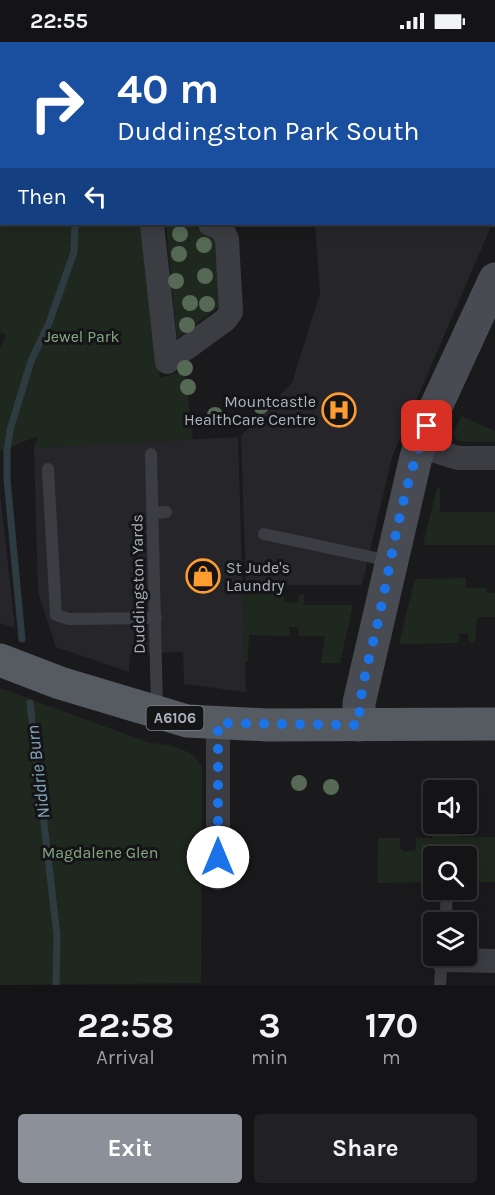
<!DOCTYPE html>
<style>
body{margin:0;font-family:Karla,sans-serif;background:#212123;color:#f1f3f6;height:100vh;display:flex;flex-direction:column;font-size:22px;white-space:nowrap}
*{box-sizing:border-box;margin:0}
p{font-size:20px;color:#9d9ea1}
.icon{flex:none;width:33px;height:33px;fill:none;stroke:currentColor;stroke-width:2;stroke-linecap:round;stroke-linejoin:round}
.map{position:relative;height:943px;overflow:hidden}
.drawer{display:flex;flex-direction:column;background:#141416;flex:1}
.drawer>*{flex:none}
.banner{position:absolute;left:0px;top:0px;width:495px;height:183px;box-shadow:0 3px 15px #0003,0 0 0 2px #333335;background:#1a4fa0;color:#fff;overflow:hidden}
.buttons{position:absolute;left:423px;top:738px;display:grid;gap:12px}
.buttons a{display:grid;place-items:center;width:54px;height:54px;border-radius:6px;background:#141416;box-shadow:0 3px 15px #0003,0 0 0 2px #333335;font-size:30px}
.pin{position:absolute;display:grid;place-items:center;width:51px;height:51px;color:#fff;margin:-26px;border-radius:12px;box-shadow:0 3px 9px #0006}
.me{position:absolute;width:66px;margin:-33px;rotate:0deg;stroke-linejoin:round;filter:drop-shadow(0 0 4px #0008)}
.turn{display:flex;align-items:center;gap:21px;height:126px;padding:0 18px;font-size:27px}
.turn .icon{width:78px;height:78px;stroke-width:2.5}
.turn b{display:block;font-size:42px;line-height:51px}
.then{display:flex;align-items:center;height:57px;padding:0 18px;background:#0003;gap:12px;font-size:22px}
.eta{display:flex;justify-content:space-evenly;align-items:center;height:102px;text-align:center}
.eta b{font-size:36px;font-weight:700;line-height:42px}
.primary-button{display:flex;gap:12px;margin-top:auto;padding:12px 18px}
.primary-button a{flex:1;height:69px;border-radius:6px;background:#8c9099;color:#fff;font-size:24px;font-weight:700;line-height:69px;text-align:center}
.primary-button a+a{background:#212123;color:#f1f3f6}
.status{display:flex;justify-content:space-between;align-items:center;height:42px;padding:0 30px;background:#141416;direction:ltr}
.status svg{height:16px;fill:currentColor}
.map>svg:first-child{display:block}
.built{fill:#26262a}
.green{fill:#1f281f}
.lines{fill:none;stroke-linecap:round;stroke-linejoin:round}
.stream{stroke:#2e3c42;stroke-width:7}
.lane{stroke:#3b3d42;stroke-width:12}
.street{stroke:#3b3d42;stroke-width:24}
.secondary{stroke:#484c52;stroke-width:33}
.primary{stroke:#565a61;stroke-width:33}
.tree{fill:#556954}
.route{stroke:#1a73e8;stroke-width:10;stroke-dasharray:0 18}
.labels{text-anchor:middle;dominant-baseline:central;stroke-width:6;stroke-linejoin:round;paint-order:stroke}
.shield{fill:#151518;stroke:#7f848c;stroke-width:1.5}
.shield-label{font-size:15px;font-weight:bold;fill:#acb3bd}
.park-label{font-size:16px;fill:#85a981;stroke:#151518}
.poi-label{font-size:16px;fill:#acb3bd;stroke:#151518;text-anchor:end}
.street-label{font-size:16px;fill:#acb3bd;stroke:#151518}
.water-label{font-size:18px;font-style:italic;fill:#81a7ba;stroke:#151518}
</style>
<div class="status"><b>22:55</b><svg viewBox="0 0 49 12"><path d="M0 12V9h3v3zM5 12V6h3v6zM10 12V3h3v9zM15 12V0h3v12zM26 1h20v11H26zM47 4h2v5h-2z"/></svg></div>
<div class="map">
<svg width="495" height="943" viewBox="0 0 495 943">
<rect width="100%" height="100%" fill="#1a1a1d"/>
<g class="built">
<polygon points="315,182 425,182 442,185 444,182 492,182 392,415 362,543 246,543 241,394 292,341 320,251"/>
<polygon points="238,395 246,650 184,642 183,610 130,612 129,630 56,605 38,550 34,406"/>
<polygon points="0,451 15,586 0,581"/>
</g>
<g class="green">
<polygon points="0,0 123,0 2,2 2,182 140,182 160,336 185,329 193,398 34,406 38,394 0,409 0,308 6,292 0,290"/>
<path d="M166,182c16,0 36,3 49,13l5,69 -43,32z"/>
<polygon points="461,374 495,389 495,400 458,399 453,392"/>
<polygon points="437,446 440,446 440,470 495,470 495,503 423,503"/>
<polygon points="466,536 466,546 487,546 487,551 495,551 495,575 477,575 475,601 469,601 468,591 459,591 459,601 399,602 415,537"/>
<polygon points="243,543 273,543 273,554 283,554 284,560 299,561 299,553 304,553 304,563 353,563 340,621 321,621 325,594 299,594 298,585 289,585 289,594 249,593 248,620 245,620"/>
<path d="M0,646l150,55c19,1 41,5 52,23l-1,217 -201,2z"/>
<polygon points="432,760 434,782 459,782 459,795 495,795 495,840 467,840 466,814 434,814 433,840 377,841 378,796 400,796 400,807 405,810 416,807 416,796 432,796"/>
</g>
<g class="lines">
<g class="stream">
<polyline points="0,19 2,20"/>
<polyline points="22,597 7,437 7,409 10,388 31,319 49,281 74,210 75,182"/>
<polyline points="30,661 57,893 56,943"/>
</g>
<g class="lane">
<polyline points="151,412 157,667"/>
<polyline points="48,427 56,573 69,577 156,576"/>
<polyline points="153,471 166,470"/>
<polyline points="264,492 390,519"/>
<polyline points="445,880 447,854"/>
<polyline points="440,943 442,915"/>
</g>
<g class="street">
<polyline points="351,0 353,2"/>
<polyline points="144,2 145,0"/>
<polyline points="494,104 495,105"/>
<polyline points="152,182 167,320 225,278 231,270 227,197 222,187 210,182"/>
<polyline points="419,404 458,416 495,416"/>
<polyline points="218,681 218,836"/>
<polyline points="442,918 495,919"/>
</g>
<polyline class="secondary" points="359,683 359,661 416,415 427,384 495,237"/>
<polyline class="primary" points="0,618 60,641 187,679 267,683 495,682"/>
</g>
<g class="tree">
<circle cx="180" cy="192" r="8"/>
<circle cx="204" cy="203" r="8"/>
<circle cx="179" cy="212" r="8"/>
<circle cx="205" cy="234" r="8"/>
<circle cx="176" cy="239" r="8"/>
<circle cx="190" cy="261" r="8"/>
<circle cx="207" cy="262" r="8"/>
<circle cx="187" cy="283" r="8"/>
<circle cx="185" cy="326" r="8"/>
<circle cx="188" cy="345" r="8"/>
<circle cx="261" cy="364" r="8"/>
<circle cx="215" cy="373" r="8"/>
<circle cx="299" cy="741" r="8"/>
<circle cx="331" cy="745" r="8"/>
</g>
<g class="lines">
<path class="route" d="M218,815v-134l141,2c0,-35 11,-69 19,-103 14,-65 24,-134 49,-196"/>
</g>
<defs>
<symbol id="hospital-ring" viewBox="-11 -11 22 22"><circle r="9.5" fill="#151518" stroke="#ff9c30" stroke-width="1.5"/><path d="M-5-5h3v3.5h4V-5h3V5h-3V1.5h-4V5h-3Z" fill="#ff9c30"/></symbol>
<symbol id="shop-ring" viewBox="-11 -11 22 22"><circle r="9.5" fill="#151518" stroke="#ff9c30" stroke-width="1.5"/><path d="M-5-2.5h2.3a2.7 3.5 0 0 1 5.4 0H5L5.5 6h-11ZM-1.5-2.5h3a1.5 2.3 0 0 0-3 0Z" fill="#ff9c30"/></symbol>
</defs>
<g fill-rule="evenodd">
<use href="#hospital-ring" x="320" y="349" width="38" height="38"/>
<use href="#shop-ring" x="184" y="515" width="38" height="38"/>
</g>
<g class="labels">
<rect class="shield" x="146.5" y="664" width="57" height="24" rx="4.5"/>
<g class="shield-label">
<text x="175" y="676">A6106</text>
</g>
<g class="park-label">
<text x="82" y="294">Jewel Park</text>
<text x="100" y="810">Magdalene Glen</text>
</g>
<g class="poi-label">
<text x="316" y="359">Mountcastle<tspan x="316" dy="18">HealthCare Centre</tspan></text>
<text x="226" y="525" text-anchor="start">St Jude's<tspan x="226" dy="18">Laundry</tspan></text>
</g>
<g class="street-label">
<text transform="translate(138 542) rotate(-91)">Duddingston Yards</text>
</g>
<g class="water-label">
<text transform="translate(38 730) rotate(-97)">Niddrie Burn</text>
</g>
</g>
</svg>
<div class="buttons">
<a><svg class="icon" aria-label="sound" viewBox="0 0 24 24"><path d="M4 9h4l5-4v14l-5-4H4zM17 9q2 3 0 6"/></svg></a>
<a><svg class="icon" aria-label="search" viewBox="0 0 24 24"><circle cx="10" cy="10" r="6"/><path d="M15 15l6 6"/></svg></a>
<a><svg class="icon" aria-label="layers" viewBox="0 0 24 24"><path d="M12 4l9 5-9 5-9-5zM3 14l9 5 9-5"/></svg></a>
</div>
<div class="pin" style="left:427px;top:384px;background:#d93025"><svg class="icon" aria-label="arrive" viewBox="0 0 24 24"><path d="M6 21V4h12l-3 4 3 4H6"/></svg></div>
<svg class="me" style="left:218px;top:815px" viewBox="-20 -20 40 40"><circle r="19" fill="#fff"/><path d="M0-13L10 11 0 6-10 11z" fill="#1a73e8"/></svg>
<div class="banner">
<div class="turn"><svg class="icon" aria-label="right" viewBox="0 0 24 24"><path d="M7 20v-9h11M14 6l5 5-5 5"/></svg><div><b>40 m</b>Duddingston Park South</div></div>
<div class="then">Then<svg class="icon" aria-label="left" viewBox="0 0 24 24"><path d="M17 20v-9H6M10 6l-5 5 5 5"/></svg></div>
</div>
</div>
<section class="drawer">
<div class="eta">
<div><b>22:58</b><p>Arrival</p></div>
<div><b>3</b><p>min</p></div>
<div><b>170</b><p>m</p></div>
</div>
<div class="primary-button"><a>Exit</a><a>Share</a></div>
</section>
